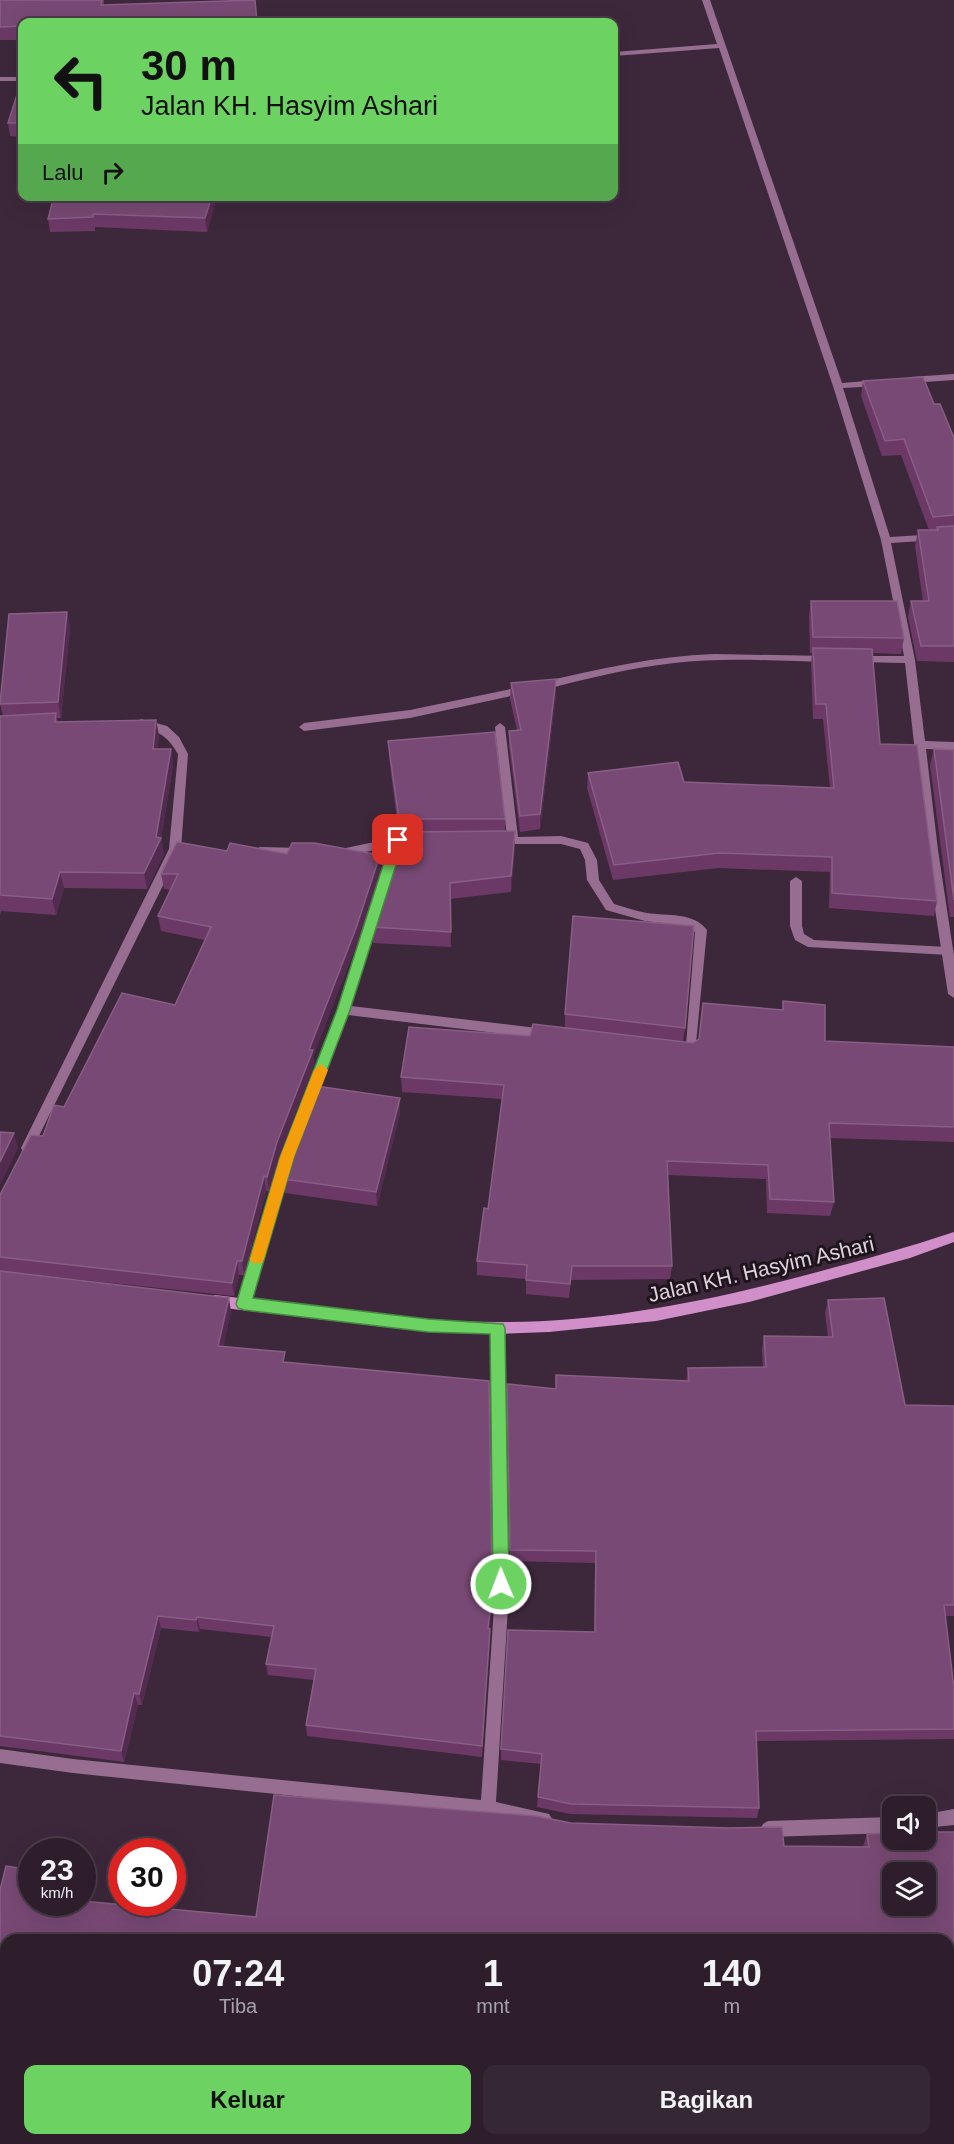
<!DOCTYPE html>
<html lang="id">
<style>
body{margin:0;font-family:Arial,sans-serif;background:#362734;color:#f1f3f6;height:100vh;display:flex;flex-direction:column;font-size:22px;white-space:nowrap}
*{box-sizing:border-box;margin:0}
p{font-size:20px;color:#a7a2a9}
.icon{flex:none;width:33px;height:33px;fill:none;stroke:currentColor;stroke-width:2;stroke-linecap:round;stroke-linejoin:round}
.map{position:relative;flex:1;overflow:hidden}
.details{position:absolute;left:0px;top:1934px;width:954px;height:212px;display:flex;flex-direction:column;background:#2e1e2c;border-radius:18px 18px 0 0;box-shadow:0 6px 24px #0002,0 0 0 2px #493c48}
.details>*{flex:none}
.guide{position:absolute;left:18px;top:18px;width:600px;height:183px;border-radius:12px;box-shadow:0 6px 24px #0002,0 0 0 2px #493c48;background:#6cd362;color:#111;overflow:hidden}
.fabs{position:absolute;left:882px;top:1796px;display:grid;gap:12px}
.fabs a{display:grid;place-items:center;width:54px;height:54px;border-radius:12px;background:#2e1e2c;box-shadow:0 6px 24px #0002,0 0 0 2px #493c48;font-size:30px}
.speed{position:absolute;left:18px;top:1838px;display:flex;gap:12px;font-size:30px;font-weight:700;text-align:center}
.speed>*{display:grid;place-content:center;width:78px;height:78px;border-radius:50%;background:#2e1e2c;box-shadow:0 6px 24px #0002,0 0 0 2px #493c48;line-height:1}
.speed small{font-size:15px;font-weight:400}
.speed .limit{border:9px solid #d22;background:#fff;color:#111}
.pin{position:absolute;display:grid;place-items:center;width:51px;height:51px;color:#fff;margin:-26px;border-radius:12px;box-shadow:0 3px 9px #0006}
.me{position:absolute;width:66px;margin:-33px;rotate:359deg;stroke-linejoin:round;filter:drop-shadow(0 0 4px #0008)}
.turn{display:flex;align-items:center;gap:21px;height:126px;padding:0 24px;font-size:27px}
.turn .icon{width:78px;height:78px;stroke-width:2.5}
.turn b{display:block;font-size:42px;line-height:51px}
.then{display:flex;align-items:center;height:57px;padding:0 24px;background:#0003;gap:12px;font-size:22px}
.eta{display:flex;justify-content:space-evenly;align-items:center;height:102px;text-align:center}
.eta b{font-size:36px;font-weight:800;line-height:42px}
.primary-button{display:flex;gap:12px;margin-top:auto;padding:12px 24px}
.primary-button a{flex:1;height:69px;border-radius:12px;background:#6cd362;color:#111;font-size:24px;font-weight:800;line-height:69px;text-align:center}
.primary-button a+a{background:#362734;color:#f1f3f6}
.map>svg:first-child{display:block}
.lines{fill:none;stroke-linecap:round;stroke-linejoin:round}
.lane{fill:#976e92;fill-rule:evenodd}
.street{fill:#976e92;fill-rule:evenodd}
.secondary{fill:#d18fca;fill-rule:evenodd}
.wall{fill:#6c3967;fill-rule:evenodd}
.shaded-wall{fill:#542b50}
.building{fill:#784974;stroke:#885e84;stroke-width:1.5;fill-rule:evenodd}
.route{fill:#6cd362;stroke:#468940;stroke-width:1.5}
.slow{fill:#f59e0b}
.labels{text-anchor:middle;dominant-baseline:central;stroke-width:6;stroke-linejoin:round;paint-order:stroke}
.street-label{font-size:21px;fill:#e0d2de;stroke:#1e141d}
</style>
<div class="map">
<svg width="954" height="2144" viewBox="0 0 954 2144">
<rect width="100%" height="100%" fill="#3d283b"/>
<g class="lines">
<polygon class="lane" points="796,877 802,881 802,926 804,934 814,940 948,947 954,951 948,955 808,947 795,940 790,926 790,881"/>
<g class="street">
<polygon points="702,0 710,0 842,383 878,380 883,383 878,386 843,388 890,537 954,533 954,539 891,543 915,660 925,741 954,742 954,750 926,749 938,850 954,956 954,998 948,994 926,850 905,663 857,662 852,659 857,656 904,656 881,540 833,386 719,48 614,56 614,52 717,44"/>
<rect x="0" y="77" width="22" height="4"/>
<polygon points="954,374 954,380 910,383 905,380 910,377"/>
<path d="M714,654l113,2 5,3 -5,3c-51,-1 -103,-5 -153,1 -45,5 -88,16 -132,27l-5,-4 5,-4c57,-13 113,-26 172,-28z"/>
<polygon points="525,686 530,690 529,692 410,718 304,731 299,727 304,723 410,710"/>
<path d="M141,719l26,7 12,11 9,17 -7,95 -148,299 -2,4h-8l-2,-4 148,-299 9,-95c-12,-20 -19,-22 -41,-28l-1,-3z"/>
<path d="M500,723l5,4 13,110 43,-1 27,7 9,17 2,20 15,24c11,3 22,7 33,9 20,3 47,-1 60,17l-12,124 -4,2 -10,-3 -2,-3 2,-3 5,-2 9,-113 -8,-6 -42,-5 -39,-11 -19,-30 -2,-20 -5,-11 -19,-5h-57l-2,-3 5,-4 -12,-110z"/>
<polygon points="398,837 407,838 409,841 402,845 351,1006 545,1029 549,1031 551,1034 549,1037 545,1039 348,1015 293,1157 250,1304 249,1308 244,1310 239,1308 238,1304 281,1157 338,1010 390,847 341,857 335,853 341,849"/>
<polygon points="260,847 303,848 309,852 303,856 260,855 254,851"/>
<polygon points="497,1322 502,1324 504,1328 508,1607 496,1802 549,1814 552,1819 549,1824 544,1827 488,1816 73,1773 0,1763 0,1749 73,1759 481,1800 494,1607 490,1328 492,1324"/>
<polygon points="954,1809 954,1825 926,1828 926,1814"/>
<polygon points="892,1817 892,1833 768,1837 763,1834 760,1829 763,1824 768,1821"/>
<rect x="551" y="2139" width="16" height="5"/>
</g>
<path class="secondary" d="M954,1232v10l-44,16 -161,44 -93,19 -107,11 -52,2 -69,-2 -213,-25 -5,-2 -1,-4 1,-4 5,-2c93,11 187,27 281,27 106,1 212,-21 314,-48 49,-13 96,-26 144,-42z"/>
</g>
<g class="wall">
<polygon points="0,0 104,0 104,5 22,22 22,40 0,40"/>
<polygon points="22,79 22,137 10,136 8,123"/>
<polygon points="54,196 217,196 207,232 95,227 95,231 50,232 48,219"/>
<polygon points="863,381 934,404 954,438 954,662 917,661 908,617 911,601 923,601 915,546 918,530 929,530 901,455 882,456 861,396"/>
<polygon points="811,601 904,638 901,654 872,653 880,744 937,901 934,916 829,908 830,872 718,868 613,880 587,788 588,773 684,782 830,788 823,719 813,719 811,664 812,653 810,653 809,617"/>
<polygon points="67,612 70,628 61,718 57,718 58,722 156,720 159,736 157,749 171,749 173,765 161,838 164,854 147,889 64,888 56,915 1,911 0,915 0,716 3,716 0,704"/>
<polygon points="556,679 556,694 540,829 520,832 509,746 509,731 517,730 510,699 511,683"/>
<polygon points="388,741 505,819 505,831 515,847 511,892 450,899 451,947 373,943 373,927 403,859 401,838 402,835 399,835 389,757"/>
<polygon points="934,749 954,750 954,917 950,917 930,765"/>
<polygon points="227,851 381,871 357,943 313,1056 314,1065 279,1156 269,1191 266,1191 244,1275 239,1275 234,1296 0,1271 0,1195 64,1107 175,1005 205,940 161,931 158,916 171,890 164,889 161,874"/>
<polygon points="783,1001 825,1041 954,1047 954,1142 830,1138 834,1202 830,1216 767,1213 766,1179 668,1175 672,1266 670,1279 571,1280 569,1298 526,1294 526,1279 477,1275 477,1261 488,1209 502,1099 402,1092 401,1077 530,1036 565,1028 565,1014 685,1028 683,1042 693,1043 782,1010"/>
<polygon points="400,1113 377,1206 285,1193 283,1179"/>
<polygon points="0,1271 231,1312 223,1346 286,1362 492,1607 489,1628 489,1640 482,1757 307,1736 306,1725 314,1680 268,1675 266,1664 271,1637 200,1629 199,1632 161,1628 142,1705 138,1705 124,1762 0,1746"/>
<polygon points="828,1300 905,1405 954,1406 954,1616 945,1616 954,1688 954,1739 757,1741 759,1808 757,1818 570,1814 537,1807 541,1764 501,1760 501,1749 594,1632 595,1563 510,1561 507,1384 555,1389 686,1381 688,1368 763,1367 762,1349 764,1336 828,1337 825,1313"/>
<path d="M274,1795l262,21 35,7 157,5 54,-1 2,19 79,1 4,-13 25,-1v6h34v-7h28v312h-134v-5h128v-199h-942v199h46l-1,5h-51v-254l6,-24 26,4v32l50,-1 174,16zM892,1872h34v33h-34z"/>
</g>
<g class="shaded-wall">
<polygon points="212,196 217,196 207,232 205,218"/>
<polygon points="67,612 70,628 61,718 58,702"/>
<polygon points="556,679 556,694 540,829 540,814"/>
<polygon points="156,720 159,736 156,765 153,749"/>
<polygon points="171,749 173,765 161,839 164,854 147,889 144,873 156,837"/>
<polygon points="515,831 515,847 511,892 511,876"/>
<polygon points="380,855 381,871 357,943 313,1056 314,1065 279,1156 269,1191 267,1177 277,1142 309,1050"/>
<polygon points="60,872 64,888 56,915 52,899"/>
<polygon points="400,1098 400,1113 377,1206 376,1192"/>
<polygon points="14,1133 18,1148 0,1185 0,1162"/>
<polygon points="264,1176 266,1191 244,1275 242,1261"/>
<polygon points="237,1261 239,1275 234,1296 232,1283"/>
<polygon points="229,1298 231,1312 221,1359 218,1346"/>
<polygon points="492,1595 492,1607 487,1640 488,1628"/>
<polygon points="158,1616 161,1628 142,1705 139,1694"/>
<polygon points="197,1617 200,1629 199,1632 196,1620"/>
<polygon points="490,1629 489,1640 482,1757 482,1746"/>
<polygon points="134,1693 138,1705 124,1762 121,1751"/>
<polygon points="45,2139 52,2139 51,2144 45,2144"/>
<polygon points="323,2139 326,2139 325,2144 322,2144"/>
</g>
<g class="building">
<polygon points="0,0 102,0 101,5 255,0 257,22 22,22 22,26 0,27"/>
<polygon points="22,79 22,123 8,123"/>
<polygon points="54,196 212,196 205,218 93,214 93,217 48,219"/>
<polygon points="923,377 934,404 940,404 954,438 954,515 933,517 904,439 885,441 863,381"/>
<polygon points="954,526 954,646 921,646 911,601 929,601 918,530 938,530 937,527"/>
<polygon points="811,601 897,601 904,638 813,637"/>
<polygon points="67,612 58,702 0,704 9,614"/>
<polygon points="813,648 872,649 880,744 917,745 937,901 832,893 832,857 719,853 614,865 588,773 678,762 684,782 834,788 826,704 816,704"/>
<polygon points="556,679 540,814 520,816 509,731 521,730 511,683"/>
<polygon points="56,713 55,722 156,720 153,749 171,749 156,837 161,838 144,873 60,872 52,899 0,895 0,716"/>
<polygon points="495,732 505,819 399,819 388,741"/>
<polygon points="934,749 954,750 954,900"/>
<polygon points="515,831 511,876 450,883 451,932 373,927 395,858 404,860 401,838 403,832"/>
<polygon points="177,842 227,851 230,843 287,854 292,843 314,843 380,855 356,928 309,1050 313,1050 277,1142 267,1177 264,1176 242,1261 237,1261 232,1283 0,1257 0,1195 31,1135 43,1136 54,1105 64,1107 122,993 175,1005 211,927 158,916 178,874 161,874"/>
<polygon points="573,916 694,926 685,1028 565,1014"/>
<polygon points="783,1001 825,1005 825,1041 954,1047 954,1127 829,1123 834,1202 770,1199 768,1165 667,1161 672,1266 572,1266 570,1284 526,1280 527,1265 477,1261 484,1208 488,1209 504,1085 401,1077 409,1027 530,1036 533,1024 693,1043 699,1039 703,1003 783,1010"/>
<polygon points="316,1086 400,1098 376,1192 283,1179 294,1143"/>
<polygon points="0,1132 14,1133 0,1162"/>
<polygon points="0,1271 229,1298 218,1346 285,1352 283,1362 489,1381 492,1595 488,1628 490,1629 482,1746 306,1725 316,1669 266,1664 274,1626 197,1617 196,1620 158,1616 139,1694 134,1693 121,1751 0,1736"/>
<polygon points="884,1298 905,1405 954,1406 954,1605 944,1605 954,1688 954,1729 756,1731 759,1808 571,1804 538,1797 542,1754 501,1749 508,1630 595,1632 596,1551 510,1550 507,1384 556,1389 556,1375 689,1381 688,1368 766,1367 764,1336 833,1337 828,1300"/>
<path d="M274,1795l262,21 35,7 157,5 54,-1 2,19 85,1 -2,-13 25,-1v6h34v-7h28v312h-128l-1,-5h123v-199h-942v199h39v5h-45v-254l6,-24 26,4v32l50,-1 174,16zM892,1872h34v33h-34z"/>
<polygon points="249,2139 323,2139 322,2144 248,2144"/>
<rect x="596" y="2139" width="86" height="5"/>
</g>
<polygon class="route" points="398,836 404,840 350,1010 294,1157 253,1298 428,1319 503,1324 505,1328 509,1584 507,1589 501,1591 495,1589 493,1584 490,1334 428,1332 244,1310 238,1308 236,1304 280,1157 337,1010 391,840"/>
<polygon class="slow" points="321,1064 328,1070 294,1157 264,1259 262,1263 252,1263 250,1259 280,1157 314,1070"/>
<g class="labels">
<g class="street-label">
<text transform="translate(761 1269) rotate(-13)">Jalan KH. Hasyim Ashari</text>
</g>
</g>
</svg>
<div class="fabs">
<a><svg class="icon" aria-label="sound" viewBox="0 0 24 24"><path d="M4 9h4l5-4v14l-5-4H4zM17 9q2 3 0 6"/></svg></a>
<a><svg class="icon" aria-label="layers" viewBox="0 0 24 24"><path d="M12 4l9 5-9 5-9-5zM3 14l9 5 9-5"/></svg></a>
</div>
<div class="speed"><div>23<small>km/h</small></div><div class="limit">30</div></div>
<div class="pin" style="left:398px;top:840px;background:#d93025"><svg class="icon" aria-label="arrive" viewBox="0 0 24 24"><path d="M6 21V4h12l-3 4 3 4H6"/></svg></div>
<svg class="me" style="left:501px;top:1584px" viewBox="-20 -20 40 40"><circle r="17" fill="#6cd362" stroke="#fff" stroke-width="3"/><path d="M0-11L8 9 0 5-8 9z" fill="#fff"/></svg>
<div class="guide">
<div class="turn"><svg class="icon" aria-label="left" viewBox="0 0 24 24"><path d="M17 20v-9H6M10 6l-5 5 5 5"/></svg><div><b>30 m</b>Jalan KH. Hasyim Ashari</div></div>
<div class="then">Lalu<svg class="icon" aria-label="right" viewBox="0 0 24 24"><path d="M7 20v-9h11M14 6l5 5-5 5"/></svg></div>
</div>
<section class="details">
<div class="eta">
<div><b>07:24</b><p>Tiba</p></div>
<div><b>1</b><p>mnt</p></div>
<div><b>140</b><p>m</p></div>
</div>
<div class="primary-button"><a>Keluar</a><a>Bagikan</a></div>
</section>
</div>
